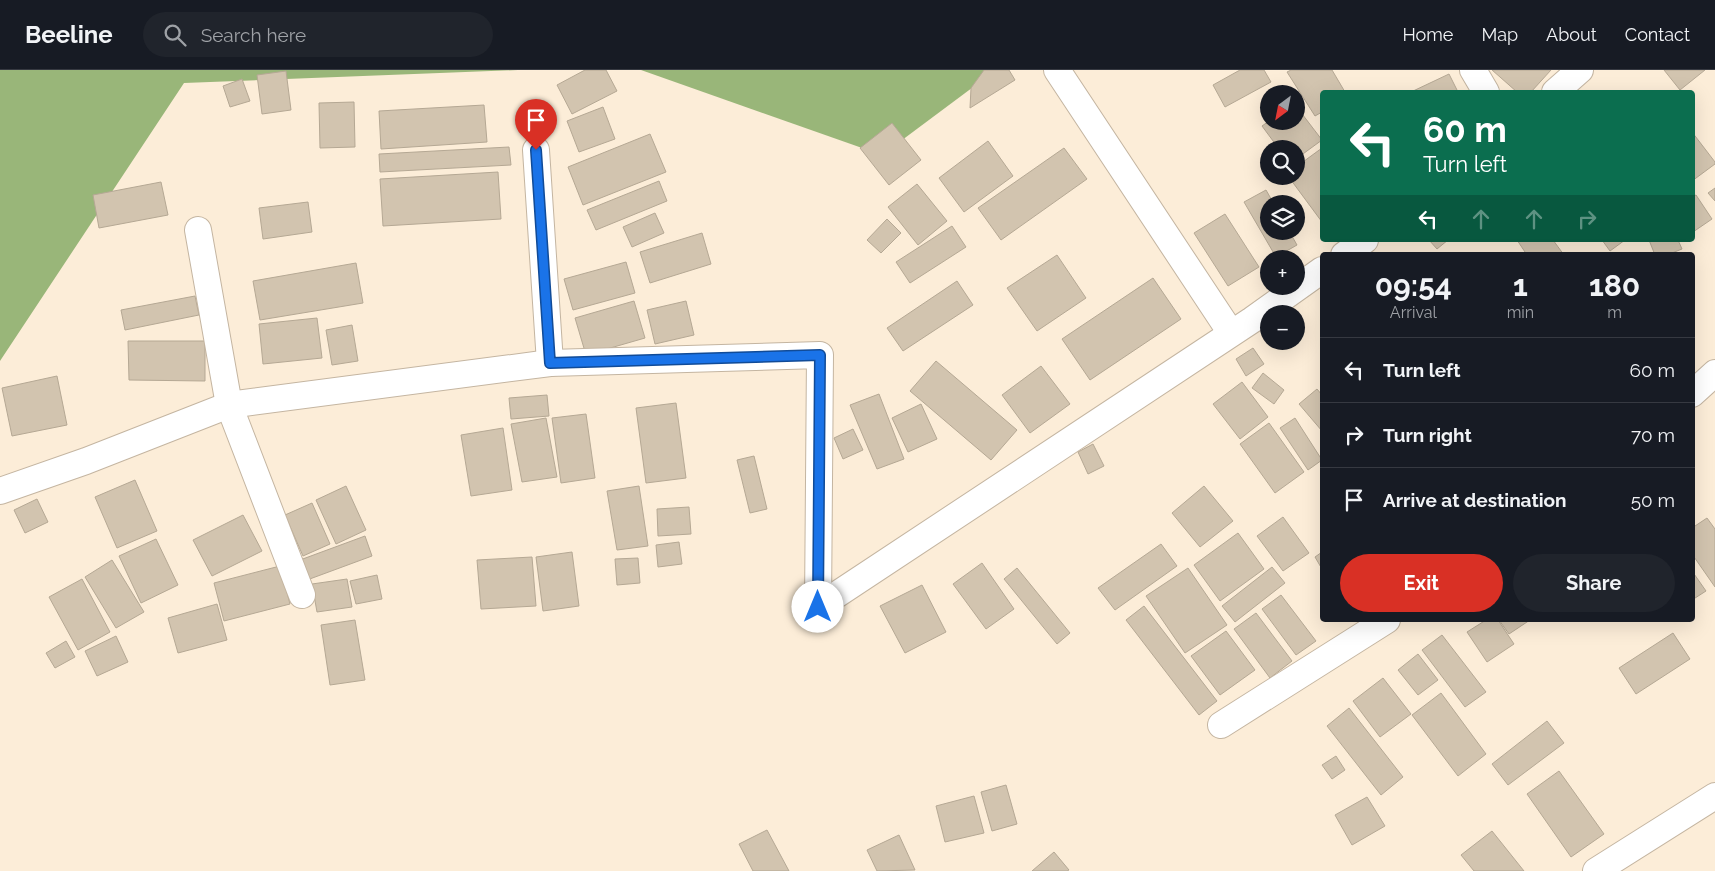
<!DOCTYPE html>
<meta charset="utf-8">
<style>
body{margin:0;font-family:Raleway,sans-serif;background:#20242c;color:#f1f3f6;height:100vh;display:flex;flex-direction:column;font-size:19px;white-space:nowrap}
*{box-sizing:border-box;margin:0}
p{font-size:16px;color:#9ea1a6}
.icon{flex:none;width:28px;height:28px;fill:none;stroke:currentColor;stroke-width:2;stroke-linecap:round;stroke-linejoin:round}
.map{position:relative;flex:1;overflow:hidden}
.drawer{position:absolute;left:1320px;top:182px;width:375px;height:370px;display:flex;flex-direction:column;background:#171b24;border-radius:5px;box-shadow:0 5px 20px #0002}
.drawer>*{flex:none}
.hud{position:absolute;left:1320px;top:20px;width:375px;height:152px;border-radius:5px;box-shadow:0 5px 20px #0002;background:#0b6e4f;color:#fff;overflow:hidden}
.needle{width:32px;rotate:212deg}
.controls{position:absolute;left:1260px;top:15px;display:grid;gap:10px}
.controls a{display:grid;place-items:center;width:45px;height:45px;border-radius:50%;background:#171b24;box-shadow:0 5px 20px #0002;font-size:25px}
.pin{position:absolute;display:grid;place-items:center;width:42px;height:42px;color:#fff;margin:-51px -21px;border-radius:50% 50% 50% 0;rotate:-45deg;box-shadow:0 0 5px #0007}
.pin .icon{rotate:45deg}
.me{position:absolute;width:55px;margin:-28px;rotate:0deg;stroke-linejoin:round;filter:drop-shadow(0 0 4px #0008)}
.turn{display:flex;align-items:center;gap:18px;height:105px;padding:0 20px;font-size:22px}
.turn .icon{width:65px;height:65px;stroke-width:2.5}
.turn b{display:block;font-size:35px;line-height:42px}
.lanes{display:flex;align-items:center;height:48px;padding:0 20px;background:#0003;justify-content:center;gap:25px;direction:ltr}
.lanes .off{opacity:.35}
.eta{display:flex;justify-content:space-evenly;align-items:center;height:85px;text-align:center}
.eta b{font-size:30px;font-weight:700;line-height:35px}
.primary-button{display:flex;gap:10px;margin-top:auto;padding:10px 20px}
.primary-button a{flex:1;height:58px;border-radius:30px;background:#d93025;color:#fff;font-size:20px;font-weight:700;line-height:58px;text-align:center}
.primary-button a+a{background:#20242c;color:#f1f3f6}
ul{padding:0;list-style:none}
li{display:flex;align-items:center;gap:15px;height:65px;padding:0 20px;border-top:1px solid #363941}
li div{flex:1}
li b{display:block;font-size:19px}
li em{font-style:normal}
header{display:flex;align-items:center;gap:30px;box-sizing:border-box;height:70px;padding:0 25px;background:#171b24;border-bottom:1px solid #363941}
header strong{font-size:24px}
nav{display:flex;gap:28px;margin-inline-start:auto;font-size:18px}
.search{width:350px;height:45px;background:#20242c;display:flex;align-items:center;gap:12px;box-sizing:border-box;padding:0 18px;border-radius:28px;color:#9ea1a6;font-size:19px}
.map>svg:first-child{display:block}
.forest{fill:#99b679}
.building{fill:#d2c4af;stroke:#b5a894}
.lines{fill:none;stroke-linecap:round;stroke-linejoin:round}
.minor-casing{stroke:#c4b5a1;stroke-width:28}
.minor{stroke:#fff;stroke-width:26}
.route-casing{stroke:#114b97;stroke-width:12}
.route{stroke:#1a73e8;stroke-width:9}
</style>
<header>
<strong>Beeline</strong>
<div class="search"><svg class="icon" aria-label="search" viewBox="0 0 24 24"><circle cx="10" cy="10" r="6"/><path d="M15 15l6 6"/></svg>Search here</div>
<nav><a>Home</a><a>Map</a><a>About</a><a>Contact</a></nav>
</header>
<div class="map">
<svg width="1715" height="801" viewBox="0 0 1715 801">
<rect width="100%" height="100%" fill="#fcedd8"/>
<g class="forest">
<polygon points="0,0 518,0 184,13 0,291"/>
<polygon points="641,0 996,0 882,85"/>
</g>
<g class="building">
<polygon points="585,0 606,0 617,21 572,44 557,15"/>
<polygon points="984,0 1009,0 1015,10 970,38 971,18"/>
<polygon points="1240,0 1264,0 1271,12 1225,37 1213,15"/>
<polygon points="1291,0 1332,0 1345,22 1322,22 1322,42 1315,46 1287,2"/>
<polygon points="1492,0 1551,0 1531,22 1517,22"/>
<polygon points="1664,0 1705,0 1680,20"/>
<polygon points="286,1 291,40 262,44 257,5"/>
<polygon points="1449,4 1458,22 1411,22"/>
<polygon points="242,9 250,31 230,37 223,16"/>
<polygon points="354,32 355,77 320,78 319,33"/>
<polygon points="484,35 487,72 381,79 379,41"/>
<polygon points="1296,36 1322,70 1296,89 1296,79 1279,79 1262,56 1269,51 1296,51"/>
<polygon points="603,37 615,69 579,82 567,51"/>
<polygon points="892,53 921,90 889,115 860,78"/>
<polygon points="1692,62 1715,92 1715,94 1692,111"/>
<polygon points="650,64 666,102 583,135 568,97"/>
<polygon points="988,71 1013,106 964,142 939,108"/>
<polygon points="509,77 511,95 380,102 379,84"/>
<polygon points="1064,78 1087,109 1001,170 978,138"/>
<polygon points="1322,78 1322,152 1288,106 1296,106 1296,97"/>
<polygon points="498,102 501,149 383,156 380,109"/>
<polygon points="659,111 667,131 596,160 587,140"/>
<polygon points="161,112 168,145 99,158 93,125"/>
<polygon points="917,114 947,151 918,175 888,137"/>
<polygon points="1715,118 1715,131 1708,123"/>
<polygon points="1266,120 1274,134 1269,134 1269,161 1289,161 1297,175 1276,187 1244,132"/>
<polygon points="1696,125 1712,149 1693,162 1692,127"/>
<polygon points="308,132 312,162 263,169 259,138"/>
<polygon points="655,143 664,163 632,177 623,157"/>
<polygon points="1225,144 1259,197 1228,216 1194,163"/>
<polygon points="887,149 901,163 881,183 867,170"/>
<polygon points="952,156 966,177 910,213 896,192"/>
<polygon points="702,163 711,194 650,213 640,182"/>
<polygon points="1429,170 1448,170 1437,179"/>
<polygon points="1517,170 1553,170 1564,185 1527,185"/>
<polygon points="1602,170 1625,170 1610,181"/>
<polygon points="1649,170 1678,170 1682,179 1667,185 1655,185"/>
<polygon points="1057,185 1086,228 1037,261 1007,218"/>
<polygon points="626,192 635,223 573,240 564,209"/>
<polygon points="356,193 363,233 260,250 253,211"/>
<polygon points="1153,208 1181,249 1090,310 1062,269"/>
<polygon points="957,211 973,235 903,281 887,258"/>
<polygon points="195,226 199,245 125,260 121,240"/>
<polygon points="634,231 645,268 586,285 575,248"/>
<polygon points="686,231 694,265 655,274 647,240"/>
<polygon points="317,248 322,288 263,294 259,254"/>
<polygon points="352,255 358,291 332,295 326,260"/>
<polygon points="128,271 205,271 205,311 129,310"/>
<polygon points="1253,278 1264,294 1246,306 1236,289"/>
<polygon points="936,291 1017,360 991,390 910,321"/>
<polygon points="1041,296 1070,334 1030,363 1002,325"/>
<polygon points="1263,303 1284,320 1274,334 1252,318"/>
<polygon points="57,306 67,355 12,366 2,318"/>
<polygon points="1242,312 1268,347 1240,369 1213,334"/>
<polygon points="1317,319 1322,325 1322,361 1299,334"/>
<polygon points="879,324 904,389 877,399 850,335"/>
<polygon points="547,325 549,346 511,349 509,328"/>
<polygon points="676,333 686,408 646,413 636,338"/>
<polygon points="921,334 937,369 908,382 892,348"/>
<polygon points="586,344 595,408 561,413 552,348"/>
<polygon points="546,348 557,407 522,412 511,354"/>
<polygon points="1295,348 1322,390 1308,400 1280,358"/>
<polygon points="1269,353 1304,402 1275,423 1240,374"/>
<polygon points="503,358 512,420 471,426 461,365"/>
<polygon points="853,359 863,380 843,389 834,368"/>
<polygon points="1093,374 1104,396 1088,404 1078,382"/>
<polygon points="754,386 767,439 750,443 737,390"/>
<polygon points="135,410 157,461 117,478 95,427"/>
<polygon points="346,416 366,460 336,474 316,430"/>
<polygon points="639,416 648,476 617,480 607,421"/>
<polygon points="1204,416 1233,451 1200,477 1172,443"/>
<polygon points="37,429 48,452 25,463 14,440"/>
<polygon points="312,433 330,474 303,486 285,445"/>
<polygon points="689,437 691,464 658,466 657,439"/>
<polygon points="243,445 262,481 212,506 193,470"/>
<polygon points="1283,447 1309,483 1283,501 1257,466"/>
<polygon points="1707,448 1715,459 1715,517 1692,484 1692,458"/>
<polygon points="1238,463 1264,499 1220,531 1194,495"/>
<polygon points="365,466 372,486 307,510 300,490"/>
<polygon points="156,469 178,515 141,533 119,486"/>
<polygon points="679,472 682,494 658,497 656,475"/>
<polygon points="1161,474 1177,496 1115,540 1098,518"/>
<polygon points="572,482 579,536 543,541 536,487"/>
<polygon points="1322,482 1322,499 1315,487"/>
<polygon points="532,487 536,536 481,539 477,490"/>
<polygon points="638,488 640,513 617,515 615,489"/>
<polygon points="112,490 144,542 116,558 85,507"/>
<polygon points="982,493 1014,539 986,559 953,514"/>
<polygon points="280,496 290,534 224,551 214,513"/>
<polygon points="1272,497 1285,513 1235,552 1222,536"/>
<polygon points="1017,498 1070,563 1057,574 1004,509"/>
<polygon points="1188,498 1227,555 1185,583 1146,526"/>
<polygon points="1692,501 1706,521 1692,530"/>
<polygon points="377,505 382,529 356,534 350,511"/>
<polygon points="82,509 110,562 78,580 49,527"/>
<polygon points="347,509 352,537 317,542 312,514"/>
<polygon points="922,515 946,562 905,583 880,536"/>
<polygon points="1281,525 1316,571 1296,585 1262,539"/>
<polygon points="217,534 227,570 178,583 168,548"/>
<polygon points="1144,536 1217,631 1199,645 1126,550"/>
<polygon points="1256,543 1292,591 1270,608 1234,559"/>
<polygon points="355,550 365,610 330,615 321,555"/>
<polygon points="1486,550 1498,550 1514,574 1487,592 1467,562"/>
<polygon points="1499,550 1530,550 1509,564"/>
<polygon points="1226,561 1255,600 1220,625 1191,586"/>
<polygon points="1673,563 1690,589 1636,624 1619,598"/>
<polygon points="1442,565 1486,622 1465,637 1422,580"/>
<polygon points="116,566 128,592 97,606 85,581"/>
<polygon points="66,571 75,587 55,598 46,583"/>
<polygon points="1418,584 1438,610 1418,625 1398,600"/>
<polygon points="1383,608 1411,644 1380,667 1353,631"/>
<polygon points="1441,623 1486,684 1458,706 1412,645"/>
<polygon points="1349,638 1403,707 1381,725 1327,656"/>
<polygon points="1547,651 1564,673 1508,715 1492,694"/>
<polygon points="1336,686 1345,700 1332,709 1322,695"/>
<polygon points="1559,701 1604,764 1571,787 1527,724"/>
<polygon points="1006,715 1017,754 992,761 981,722"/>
<polygon points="974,726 984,763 945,772 936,736"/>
<polygon points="1367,727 1385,756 1352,775 1335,745"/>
<polygon points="767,760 789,801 753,801 739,774"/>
<polygon points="1492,761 1524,801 1474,801 1461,785"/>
<polygon points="899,765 915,800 877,801 867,780"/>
<polygon points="1054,782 1069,800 1067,801 1032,801"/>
</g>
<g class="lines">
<defs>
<g id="minor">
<polyline points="1057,0 1231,263"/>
<polyline points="1473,0 1486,22"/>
<polyline points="1555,22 1580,0"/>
<polyline points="536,80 550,293"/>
<polyline points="198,160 229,335 302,525"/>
<polyline points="1344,185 1365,170"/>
<polyline points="1692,324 1715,303"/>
<polyline points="0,421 86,391 229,335 550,293 820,285 818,537"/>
<polyline points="818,537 1252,250 1322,200"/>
<polyline points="1221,655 1387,550"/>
<polyline points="1596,801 1715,726"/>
</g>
</defs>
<use href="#minor" class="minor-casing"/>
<use href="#minor" class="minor"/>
</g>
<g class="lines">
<defs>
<polyline id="route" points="536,80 550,293 820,285 818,537"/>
</defs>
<use href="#route" class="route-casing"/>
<use href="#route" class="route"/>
</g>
</svg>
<div class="controls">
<a><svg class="needle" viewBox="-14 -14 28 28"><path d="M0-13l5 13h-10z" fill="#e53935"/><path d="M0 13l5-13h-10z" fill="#9ea1a6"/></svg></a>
<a><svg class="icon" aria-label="search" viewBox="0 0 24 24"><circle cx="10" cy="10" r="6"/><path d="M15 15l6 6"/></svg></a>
<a><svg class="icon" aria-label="layers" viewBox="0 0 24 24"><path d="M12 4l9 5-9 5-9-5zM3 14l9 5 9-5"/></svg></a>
<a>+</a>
<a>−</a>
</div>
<div class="pin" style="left:536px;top:80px;background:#d93025"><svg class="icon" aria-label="arrive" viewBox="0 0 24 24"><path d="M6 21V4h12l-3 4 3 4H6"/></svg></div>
<svg class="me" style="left:818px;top:537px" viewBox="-20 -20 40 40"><circle r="19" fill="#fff"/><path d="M0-13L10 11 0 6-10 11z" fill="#1a73e8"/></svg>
<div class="hud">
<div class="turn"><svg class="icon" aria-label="left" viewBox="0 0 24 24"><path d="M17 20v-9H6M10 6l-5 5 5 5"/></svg><div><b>60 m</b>Turn left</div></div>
<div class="lanes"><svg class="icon" aria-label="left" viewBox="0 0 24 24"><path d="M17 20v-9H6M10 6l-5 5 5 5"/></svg><svg class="icon off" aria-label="ahead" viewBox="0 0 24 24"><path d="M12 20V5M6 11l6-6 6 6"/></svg><svg class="icon off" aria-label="ahead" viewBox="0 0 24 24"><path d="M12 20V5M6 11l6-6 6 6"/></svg><svg class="icon off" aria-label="right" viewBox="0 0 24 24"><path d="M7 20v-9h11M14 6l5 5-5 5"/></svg></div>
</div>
<section class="drawer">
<div class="eta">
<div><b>09:54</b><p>Arrival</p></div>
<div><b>1</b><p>min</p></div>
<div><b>180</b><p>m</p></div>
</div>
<ul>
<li><svg class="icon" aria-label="left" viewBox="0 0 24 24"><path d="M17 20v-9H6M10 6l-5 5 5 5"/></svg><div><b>Turn left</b></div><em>60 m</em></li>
<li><svg class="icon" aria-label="right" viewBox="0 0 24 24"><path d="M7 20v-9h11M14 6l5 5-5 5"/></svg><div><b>Turn right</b></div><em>70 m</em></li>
<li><svg class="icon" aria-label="arrive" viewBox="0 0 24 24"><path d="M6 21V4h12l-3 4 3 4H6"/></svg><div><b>Arrive at destination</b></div><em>50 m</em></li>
</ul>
<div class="primary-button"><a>Exit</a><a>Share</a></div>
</section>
</div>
